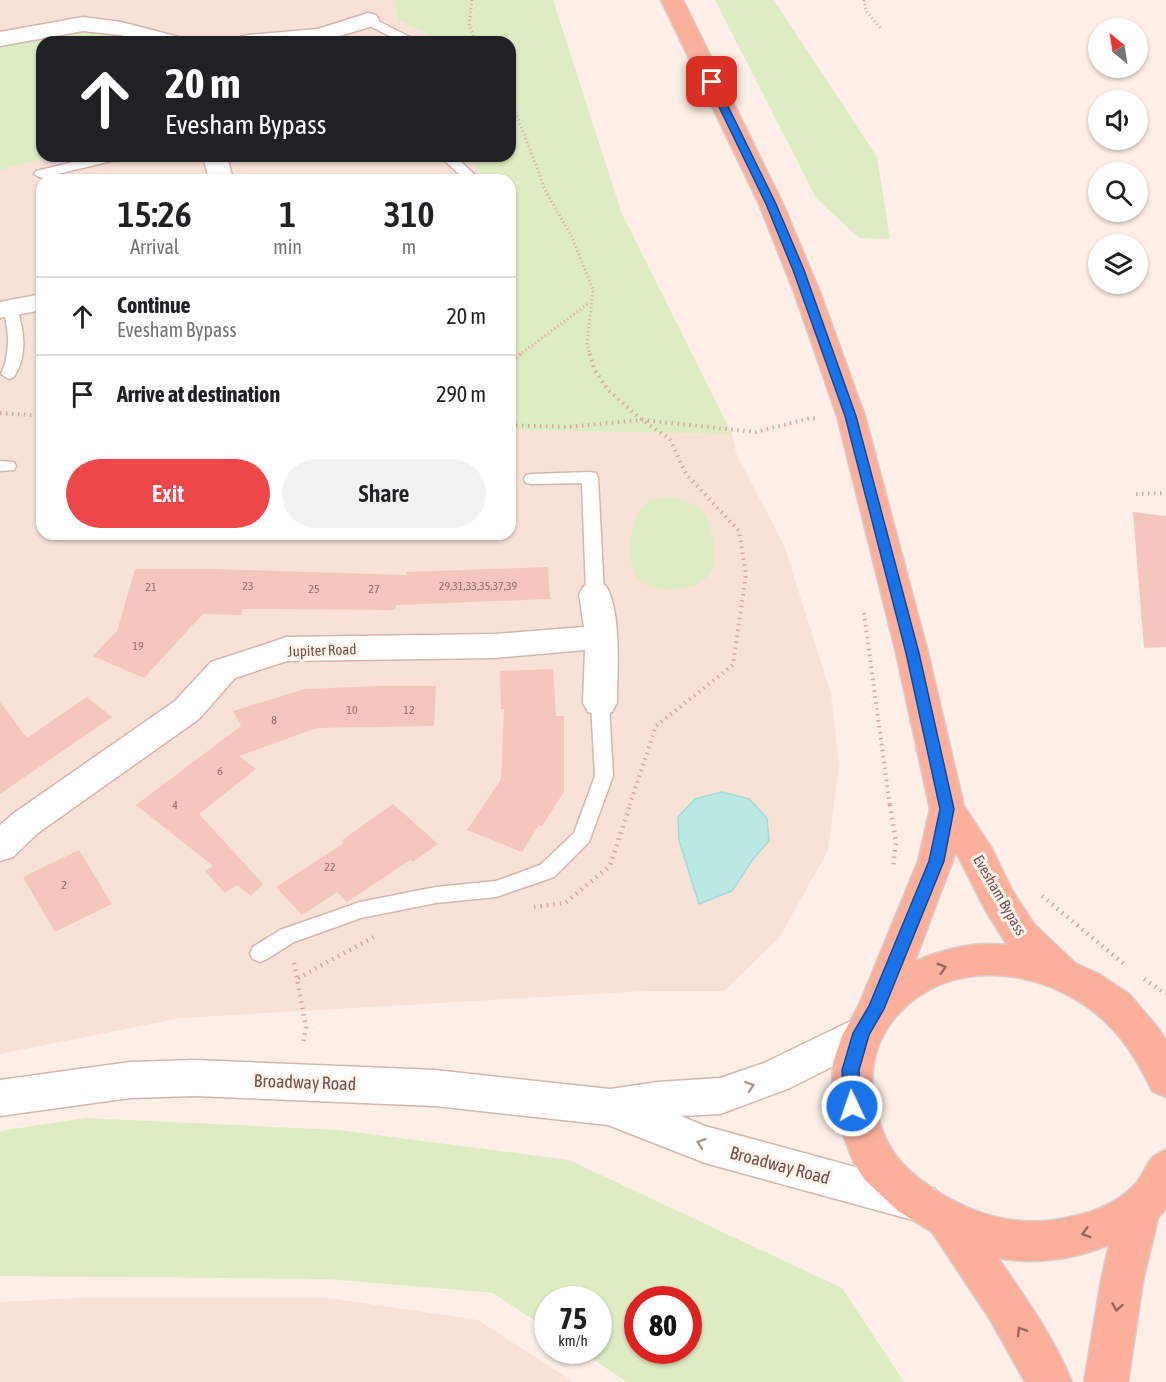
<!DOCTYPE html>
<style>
body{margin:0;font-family:"Asap Condensed",sans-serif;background:#f2f2f2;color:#202124;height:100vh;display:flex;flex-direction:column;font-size:22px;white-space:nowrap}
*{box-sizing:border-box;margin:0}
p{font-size:20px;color:#757577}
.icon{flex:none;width:33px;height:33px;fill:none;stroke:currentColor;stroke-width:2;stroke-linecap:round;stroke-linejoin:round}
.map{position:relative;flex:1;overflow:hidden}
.panel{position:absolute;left:36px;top:174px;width:480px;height:366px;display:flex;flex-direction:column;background:#fff;border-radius:18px;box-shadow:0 2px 4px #0004}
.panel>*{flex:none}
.guide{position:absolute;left:36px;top:36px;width:480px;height:126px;border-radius:18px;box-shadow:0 2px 4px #0004;background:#202124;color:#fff;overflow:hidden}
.needle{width:39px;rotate:330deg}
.tools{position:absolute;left:1088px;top:18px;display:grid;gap:12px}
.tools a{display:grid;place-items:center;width:60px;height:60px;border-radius:50%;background:#fff;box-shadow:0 2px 4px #0004;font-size:30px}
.speed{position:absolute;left:534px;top:1286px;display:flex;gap:12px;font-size:30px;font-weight:700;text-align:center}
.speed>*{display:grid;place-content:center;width:78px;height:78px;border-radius:50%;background:#fff;box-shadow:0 2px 4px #0004;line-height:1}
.speed small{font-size:15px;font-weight:400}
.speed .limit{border:9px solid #d22;background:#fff;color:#111}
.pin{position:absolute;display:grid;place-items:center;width:51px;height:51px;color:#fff;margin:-26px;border-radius:12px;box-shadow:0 3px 9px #0006}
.me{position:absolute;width:66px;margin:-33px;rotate:357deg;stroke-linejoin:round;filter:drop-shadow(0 0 4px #0008)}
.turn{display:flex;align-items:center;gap:21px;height:126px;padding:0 30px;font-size:27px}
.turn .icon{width:78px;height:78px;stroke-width:2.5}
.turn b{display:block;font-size:42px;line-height:51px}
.eta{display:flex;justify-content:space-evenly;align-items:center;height:102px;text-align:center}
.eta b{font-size:36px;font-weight:600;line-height:42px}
.action{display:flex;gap:12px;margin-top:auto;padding:12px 30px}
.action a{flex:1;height:69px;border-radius:36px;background:#ed4749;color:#fff;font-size:24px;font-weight:600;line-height:69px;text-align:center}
.action a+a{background:#f2f2f2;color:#202124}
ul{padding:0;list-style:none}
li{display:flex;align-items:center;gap:18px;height:78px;padding:0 30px;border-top:2px solid #e0e0e0}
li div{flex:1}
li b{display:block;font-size:22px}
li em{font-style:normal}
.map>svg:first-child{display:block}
.residential{fill:#f8e2d8}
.green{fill:#deecc4;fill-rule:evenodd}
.water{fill:#bae9e4;stroke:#a0dbd6;stroke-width:1.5}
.building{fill:#f4c6bd}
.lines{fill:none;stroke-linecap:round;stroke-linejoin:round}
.service-casing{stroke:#d3b6af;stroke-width:3}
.minor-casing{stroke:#d3b6af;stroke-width:3}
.tertiary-casing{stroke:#d3b6af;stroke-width:3}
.trunk-casing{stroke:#d9cecc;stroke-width:3}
.path-far2{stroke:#daa8a0;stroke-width:3;stroke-dasharray:1 3;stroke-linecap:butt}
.path-far1{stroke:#daa8a0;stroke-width:4;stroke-dasharray:1.5 4.5;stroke-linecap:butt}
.path{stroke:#daa8a0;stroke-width:4.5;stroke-dasharray:1.5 5;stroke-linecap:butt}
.service{fill:#fff;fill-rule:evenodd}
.minor{fill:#fff;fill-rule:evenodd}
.tertiary{fill:#fff;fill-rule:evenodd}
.trunk{fill:#fcb09c;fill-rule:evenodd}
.oneway{stroke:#9a675e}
.oneway2{stroke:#af9592}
.route{fill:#1a73e8;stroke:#114b97;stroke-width:1.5}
.labels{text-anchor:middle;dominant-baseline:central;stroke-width:6;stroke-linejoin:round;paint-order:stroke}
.number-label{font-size:12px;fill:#986d66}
.street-label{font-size:15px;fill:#794f49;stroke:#fff5ef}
.near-street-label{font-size:18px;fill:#794f49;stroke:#fff5ef}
</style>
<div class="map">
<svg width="1166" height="1382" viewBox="0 0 1166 1382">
<rect width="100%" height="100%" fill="#fdefe7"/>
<g class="residential">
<polygon points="0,0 395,0 398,20 434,37 435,42 42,42 42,156 466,156 488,180 42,180 42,534 510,534 510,430 732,434 736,453 784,545 831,694 839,766 828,851 779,938 724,991 647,991 181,1018 0,1054"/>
<polygon points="79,1298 329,1298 478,1320 574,1382 0,1382 0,1302"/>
</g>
<g class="green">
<polygon points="395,0 553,0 621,211 732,434 510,430 510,180 488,180 466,156 510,156 510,42 435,42 434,37 398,20"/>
<polygon points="715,0 774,0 877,157 890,239 859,238 816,198"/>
<polygon points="83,24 171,42 42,42 42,156 54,156 0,170 0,39"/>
<path d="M673,497c8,3 18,5 26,11 13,9 21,55 10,67 -13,16 -51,19 -68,7 -18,-12 -12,-68 6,-79 7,-5 18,-5 26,-6z"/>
<path d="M86,1118l252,12 231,30 273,128 62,94h-277l-48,-32h19v-51h-50l-1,30 -54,-36 -168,-14 -325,-3v-145zM638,1299h50v51h-50z"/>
</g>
<polygon class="water" points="722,792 749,799 767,818 769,841 753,859 732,891 699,904 679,840 678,817 695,799"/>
<g class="building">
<polygon points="1133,512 1166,516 1166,647 1144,648"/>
<polygon points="548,567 550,599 396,605 395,610 242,609 241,615 203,614 144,678 93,656 117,631 135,569 212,569 406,575 406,572"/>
<polygon points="553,669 556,716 564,716 564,792 542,826 539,825 522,852 467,830 501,779 504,709 501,709 500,671"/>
<polygon points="379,686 436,686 434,726 317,728 239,756 256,769 199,814 263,884 251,896 237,885 225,893 205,871 213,866 136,805 241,726 233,711 305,689"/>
<polygon points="87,697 112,717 0,794 0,702 27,738"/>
<polygon points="393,804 438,844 413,862 410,860 347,902 337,892 302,915 276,887 344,843 341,841"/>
<polygon points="79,850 112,904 55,932 23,877"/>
</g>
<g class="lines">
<defs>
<g id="service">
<polygon points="368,16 414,39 416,42 401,42 364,23 364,17"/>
<polygon points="99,156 122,156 120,159 41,178 34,174 36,171"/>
<polygon points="440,156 455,156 480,180 465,180"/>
<path d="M10,304l7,4c7,24 11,47 -3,69l-5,2 -8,-5c10,-23 8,-42 2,-66z"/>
<polygon points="0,461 14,462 16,466 14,470 0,471"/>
<polygon points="590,472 596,473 598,477 604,594 601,598 589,598 586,594 582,483 532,484 526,483 524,479 526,475 532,474"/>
<polygon points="600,696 606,698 609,703 613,776 589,842 554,877 496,897 436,903 361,918 294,942 267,959 260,962 253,959 250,953 253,947 280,930 360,902 436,887 496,881 540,865 574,833 595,776 591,703 594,698"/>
</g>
<g id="minor">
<polygon points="368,13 376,15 379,20 376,25 320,42 237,42 240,37 248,35 318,29"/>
<polygon points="83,17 121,22 179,37 182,42 145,42 120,35 83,31 0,46 0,32"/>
<polygon points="203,156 227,156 233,180 209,180"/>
<polygon points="42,294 42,310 0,318 0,302"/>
<path d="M595,583l11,3c16,27 11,85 11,117l-5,9 -12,3 -12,-3 -5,-9 2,-53 -91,8 -207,3 -52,17 -36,41 -161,114 -25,24 -13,4v-36l14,-12 161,-112 36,-39 64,-21 11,-4 208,-3 90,-7 -5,-33 5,-8z"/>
</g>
<polygon id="tertiary" points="861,1016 875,1021 880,1033 875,1045 790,1088 720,1114 681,1116 705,1126 935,1189 941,1203 935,1217 920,1222 705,1163 608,1125 435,1106 195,1096 130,1098 0,1116 0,1080 130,1062 195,1060 435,1070 610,1089 658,1082 720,1078 764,1063"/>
<path id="trunk" d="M661,0h22l100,204 37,88 45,124 63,237 36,153 27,41 21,43 22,34 41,39 24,11 30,20 29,34 8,12v57l-14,-6c-15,-33 -35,-64 -66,-85 -57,-39 -136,-46 -187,7 -25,27 -32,61 -23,96 9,39 24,57 56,79 42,28 89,41 138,29 25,-5 50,-15 67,-35 13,-17 8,-24 29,-32v59l-8,9 -15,63 -15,101h-44l17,-101 8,-36c-36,14 -71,20 -111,13 27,39 56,80 74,124h-47l-34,-61 -59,-89 -34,-21 -33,-31 -11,-17 -15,-39 -7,-31 1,-30 9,-27 17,-31 59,-144 12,-52 -34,-156 -59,-237 -43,-124 -35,-88zM956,852l30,59 21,34c-33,-4 -62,4 -92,16z"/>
</defs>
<use href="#service" class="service-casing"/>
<use href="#minor" class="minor-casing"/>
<use href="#tertiary" class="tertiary-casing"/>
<use href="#trunk" class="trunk-casing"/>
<g class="path-far2">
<polyline points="472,0 469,25 476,42"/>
<polyline points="864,0 866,11 881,29"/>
<polyline points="510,97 546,192 572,237 593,290 587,344 590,355"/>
<polyline points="519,355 589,303"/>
</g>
<g class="path-far1">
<polyline points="590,354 594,369 608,390 642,420 670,439 686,474 739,531 746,574 733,665 656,726 629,807"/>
<polyline points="510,361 521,354"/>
<polyline points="0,413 42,416"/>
<polyline points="510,425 566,427 642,420 756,432 811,418 819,419"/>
<polyline points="1136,494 1166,493"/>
<polyline points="864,613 890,807"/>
</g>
<g class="path">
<polyline points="890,805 896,842 893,867"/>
<polyline points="1042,896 1124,964"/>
<polyline points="534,907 565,903 610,866 630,805"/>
<polyline points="294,963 306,1027 303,1045"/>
<polyline points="298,978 374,937"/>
<polyline points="1144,979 1166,994"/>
</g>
<use href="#service" class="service"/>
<use href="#minor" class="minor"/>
<use href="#tertiary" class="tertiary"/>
<use href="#trunk" class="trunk"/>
</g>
<defs><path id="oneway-chevron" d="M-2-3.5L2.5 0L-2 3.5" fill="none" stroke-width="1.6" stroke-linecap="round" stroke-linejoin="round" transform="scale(1.5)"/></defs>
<g class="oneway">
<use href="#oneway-chevron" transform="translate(942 968) rotate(-18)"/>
<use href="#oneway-chevron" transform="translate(1086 1233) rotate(164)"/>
<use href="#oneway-chevron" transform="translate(1117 1307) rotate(100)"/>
<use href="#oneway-chevron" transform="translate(1021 1331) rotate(-120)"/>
</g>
<g class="oneway2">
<use href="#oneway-chevron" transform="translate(750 1086) rotate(-19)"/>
<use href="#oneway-chevron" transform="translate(701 1143) rotate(-161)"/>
</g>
<polygon class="route" points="708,80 716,82 776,204 804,270 856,416 919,653 954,809 944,861 884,1009 869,1035 859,1070 860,1106 858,1111 852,1114 846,1111 844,1106 842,1070 853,1033 869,1006 929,861 940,809 906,653 845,416 793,270 766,204 707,82"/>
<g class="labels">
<g class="number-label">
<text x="248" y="586">23</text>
<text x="478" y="586">29,31,33,35,37,39</text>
<text x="151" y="587">21</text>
<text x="314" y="589">25</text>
<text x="374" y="589">27</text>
<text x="138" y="646">19</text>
<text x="352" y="710">10</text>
<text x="409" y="710">12</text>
<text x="274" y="720">8</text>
<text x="220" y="771">6</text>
<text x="175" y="805">4</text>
<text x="330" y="867">22</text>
<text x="64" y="885">2</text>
</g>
<g class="street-label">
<text transform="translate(322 650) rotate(-2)">Jupiter Road</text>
<text transform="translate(1000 895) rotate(60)">Evesham Bypass</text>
</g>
<g class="near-street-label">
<text transform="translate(305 1082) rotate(2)">Broadway Road</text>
<text transform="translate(780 1165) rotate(15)">Broadway Road</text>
</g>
</g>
</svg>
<div class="tools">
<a><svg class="needle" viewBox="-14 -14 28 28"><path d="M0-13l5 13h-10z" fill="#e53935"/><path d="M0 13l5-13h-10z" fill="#757577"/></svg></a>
<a><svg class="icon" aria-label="sound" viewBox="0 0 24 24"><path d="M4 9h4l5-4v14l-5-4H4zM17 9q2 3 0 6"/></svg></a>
<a><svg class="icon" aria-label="search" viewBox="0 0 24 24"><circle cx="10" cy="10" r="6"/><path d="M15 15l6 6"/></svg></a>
<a><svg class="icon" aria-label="layers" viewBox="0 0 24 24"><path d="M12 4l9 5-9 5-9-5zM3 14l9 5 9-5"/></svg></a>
</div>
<div class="speed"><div>75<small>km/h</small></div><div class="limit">80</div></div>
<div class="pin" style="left:712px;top:82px;background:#d93025"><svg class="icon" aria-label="arrive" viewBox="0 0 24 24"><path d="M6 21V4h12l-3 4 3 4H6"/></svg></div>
<svg class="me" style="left:852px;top:1106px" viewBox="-20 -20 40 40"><circle r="17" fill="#1a73e8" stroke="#fff" stroke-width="3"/><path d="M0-11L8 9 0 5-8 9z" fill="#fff"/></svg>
<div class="guide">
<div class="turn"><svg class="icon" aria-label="ahead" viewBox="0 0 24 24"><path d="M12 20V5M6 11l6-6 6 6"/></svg><div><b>20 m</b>Evesham Bypass</div></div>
</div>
<section class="panel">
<div class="eta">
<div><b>15:26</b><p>Arrival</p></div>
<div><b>1</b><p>min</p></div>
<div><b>310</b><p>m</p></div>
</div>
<ul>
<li><svg class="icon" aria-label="ahead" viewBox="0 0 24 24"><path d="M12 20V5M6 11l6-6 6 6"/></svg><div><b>Continue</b><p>Evesham Bypass</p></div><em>20 m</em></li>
<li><svg class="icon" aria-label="arrive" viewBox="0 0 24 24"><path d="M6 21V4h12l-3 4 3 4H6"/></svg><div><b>Arrive at destination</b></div><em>290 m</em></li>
</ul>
<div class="action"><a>Exit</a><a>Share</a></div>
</section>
</div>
